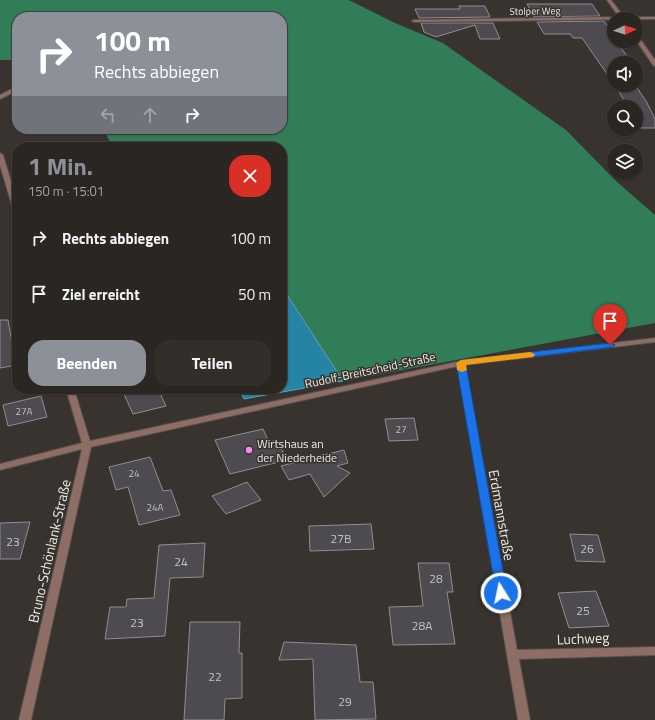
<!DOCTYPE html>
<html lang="de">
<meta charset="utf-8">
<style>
body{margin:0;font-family:"Titillium Web",sans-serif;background:#322e2a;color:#f1f3f6;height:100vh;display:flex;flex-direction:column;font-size:15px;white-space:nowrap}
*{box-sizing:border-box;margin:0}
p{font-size:13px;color:#a5a5a5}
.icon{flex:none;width:22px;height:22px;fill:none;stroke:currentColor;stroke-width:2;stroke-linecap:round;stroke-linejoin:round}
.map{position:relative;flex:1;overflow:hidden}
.panel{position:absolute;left:12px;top:142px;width:275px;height:252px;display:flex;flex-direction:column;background:#2a2622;border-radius:16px;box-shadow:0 1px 3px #0004,0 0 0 1px #464340}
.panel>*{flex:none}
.top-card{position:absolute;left:12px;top:12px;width:275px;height:122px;border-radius:16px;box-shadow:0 1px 3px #0004,0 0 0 1px #464340;background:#8c9099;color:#fff;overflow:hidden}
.needle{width:26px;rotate:87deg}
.controls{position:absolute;left:607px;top:12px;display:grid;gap:8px}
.controls a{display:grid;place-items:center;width:36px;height:36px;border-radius:50%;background:#2a2622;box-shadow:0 1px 3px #0004,0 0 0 1px #464340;font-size:20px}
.pin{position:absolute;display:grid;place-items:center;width:34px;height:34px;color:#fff;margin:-41px -17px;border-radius:50% 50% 50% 0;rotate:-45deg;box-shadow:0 0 4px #0007}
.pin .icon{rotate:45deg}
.me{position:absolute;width:44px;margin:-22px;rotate:350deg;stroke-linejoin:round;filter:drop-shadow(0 0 3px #0008)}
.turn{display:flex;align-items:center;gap:14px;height:84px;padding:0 16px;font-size:18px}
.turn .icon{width:52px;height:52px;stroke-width:2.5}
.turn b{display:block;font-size:28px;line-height:34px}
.lanes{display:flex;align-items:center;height:38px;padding:0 16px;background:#0003;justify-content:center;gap:20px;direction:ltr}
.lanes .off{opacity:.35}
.round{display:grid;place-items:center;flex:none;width:42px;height:42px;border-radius:16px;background:#322e2a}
.overview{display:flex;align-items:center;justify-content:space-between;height:68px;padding:0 16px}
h1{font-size:24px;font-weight:700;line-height:30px;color:#8c9099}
.button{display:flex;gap:8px;margin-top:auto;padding:8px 16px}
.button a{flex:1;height:46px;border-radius:16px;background:#8c9099;color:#fff;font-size:16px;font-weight:700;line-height:46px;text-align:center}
.button a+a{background:#322e2a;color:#f1f3f6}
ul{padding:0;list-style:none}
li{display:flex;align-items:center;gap:12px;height:56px;padding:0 16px}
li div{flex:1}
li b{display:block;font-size:15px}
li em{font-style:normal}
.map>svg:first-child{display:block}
.forest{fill:#307d57}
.water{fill:#2584a4;stroke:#61a3b8}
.building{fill:#4d4a50;stroke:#908d94}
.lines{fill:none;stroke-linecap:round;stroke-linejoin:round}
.lane-casing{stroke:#55504c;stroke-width:2}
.street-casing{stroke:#55504c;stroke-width:2}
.lane{fill:#8e6d65;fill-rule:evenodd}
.street{fill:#8e6d65;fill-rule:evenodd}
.route{fill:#1a73e8;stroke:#114b97}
.slow{fill:#f59e0b}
.poi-dot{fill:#f28af3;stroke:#38332e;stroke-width:1.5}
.labels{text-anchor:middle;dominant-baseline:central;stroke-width:3;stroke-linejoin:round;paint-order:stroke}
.far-street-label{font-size:10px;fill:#eeebe8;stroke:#38332e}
.number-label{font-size:10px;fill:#c6c3c2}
.street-label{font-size:12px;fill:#eeebe8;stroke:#38332e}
.poi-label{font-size:12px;fill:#eeebe8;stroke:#38332e;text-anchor:start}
.near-number-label{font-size:12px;fill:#c6c3c2}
.near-street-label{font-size:14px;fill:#eeebe8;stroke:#38332e}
</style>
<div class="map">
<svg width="655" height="720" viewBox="0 0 655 720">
<rect width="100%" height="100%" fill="#38332e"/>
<polygon class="forest" points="0,0 349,0 395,23 443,43 566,130 616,181 655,215 655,323 343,381 282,287 282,147 113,147 103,129 282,129 282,17 17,17 17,60 0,60"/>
<polygon class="water" points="282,287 343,381 244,399 239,389 282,389"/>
<g class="building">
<polygon points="527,4 592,4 600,16 534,17"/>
<polygon points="459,6 485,6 490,17 419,18 415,9 460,9"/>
<polygon points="604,21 614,37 614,41 616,41 627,56 620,56 624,63 614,63 614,84 582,38 573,38 570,34 544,34 537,22"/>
<polygon points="421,23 493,23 500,39 480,39 475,25 436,37 424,32"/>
<polygon points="636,80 639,85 635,85 646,101 655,119 655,128 636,128 636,107 628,107 615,85 636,85"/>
<polygon points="0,320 8,320 13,348 17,348 17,365 0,368"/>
<polygon points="135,389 158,389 166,406 133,414 123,392"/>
<polygon points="41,396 47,417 8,426 3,405"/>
<polygon points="414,418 418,440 389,441 385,419"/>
<polygon points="263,429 269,442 277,440 287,460 230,474 215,440"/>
<polygon points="344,450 348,463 337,466 350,473 324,497 310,474 289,480 281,466"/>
<polygon points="150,457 163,491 171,490 180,515 139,525 128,487 116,490 109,467"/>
<polygon points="247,482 261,500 226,514 212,496"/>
<polygon points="30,522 20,559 0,559 0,523"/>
<polygon points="371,524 374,549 310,551 309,526"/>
<polygon points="570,534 598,535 605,562 576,561"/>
<polygon points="205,543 203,577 170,578 165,636 105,639 110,607 126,607 127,599 154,598 159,545"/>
<polygon points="418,563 449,563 453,592 447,592 455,644 393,645 389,607 423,606"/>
<polygon points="596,591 609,626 569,628 558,593"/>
<polygon points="190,622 240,622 239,653 242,653 242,698 225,699 224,720 184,720"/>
<polygon points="284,642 356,645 360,682 373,682 376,719 315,720 313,659 279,660"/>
</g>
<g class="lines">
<defs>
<polygon id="lane" points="14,88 17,90 16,91 0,99 0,95"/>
<g id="street">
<polygon points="607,0 611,0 624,17 655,17 655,19 414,22 412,21 414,20 619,17"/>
<polygon points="636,36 638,36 655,60 655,66 653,65 636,40"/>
<polygon points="0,153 3,155 17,201 17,214 14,212 0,165"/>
<polygon points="655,338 655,342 465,365 517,650 655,647 655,655 519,659 530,720 518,720 458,366 91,447 31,720 19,720 82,449 0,470 0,464 82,443 66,389 74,389 90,441 461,361"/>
</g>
</defs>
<use href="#lane" class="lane-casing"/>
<use href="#street" class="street-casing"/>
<use href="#lane" class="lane"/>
<use href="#street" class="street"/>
</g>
<polygon class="route" points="610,343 615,345 613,347 466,365 507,593 505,597 501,598 497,597 456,363 461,360"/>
<polygon class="slow" points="530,352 533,353 535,355 533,357 466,365 467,370 462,372 457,370 456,363 461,360"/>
<circle class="poi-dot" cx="249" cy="450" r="4"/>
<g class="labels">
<g class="far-street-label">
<text transform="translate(535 11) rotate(-1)">Stolper Weg</text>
</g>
<g class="number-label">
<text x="24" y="411">27A</text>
<text x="401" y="429">27</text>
<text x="134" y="473">24</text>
<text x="155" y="507">24A</text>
</g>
<g class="street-label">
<text transform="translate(370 370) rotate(-12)">Rudolf-Breitscheid-Straße</text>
</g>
<g class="poi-label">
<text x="257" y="443">Wirtshaus an<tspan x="257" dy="14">der Niederheide</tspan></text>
</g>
<g class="near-number-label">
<text x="341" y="538">27B</text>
<text x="13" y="541">23</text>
<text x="587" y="548">26</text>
<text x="181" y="561">24</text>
<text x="436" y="578">28</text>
<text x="583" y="610">25</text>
<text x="137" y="622">23</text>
<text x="422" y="625">28A</text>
<text x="215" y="676">22</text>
<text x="345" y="701">29</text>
</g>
<g class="near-street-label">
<text transform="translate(502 515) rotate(80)">Erdmannstraße</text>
<text transform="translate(49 551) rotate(-77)">Bruno-Schönlank-Straße</text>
<text transform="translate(583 638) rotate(-2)">Luchweg</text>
</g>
</g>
</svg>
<div class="controls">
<a><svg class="needle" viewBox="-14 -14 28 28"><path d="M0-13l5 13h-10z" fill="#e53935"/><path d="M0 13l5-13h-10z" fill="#a5a5a5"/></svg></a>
<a><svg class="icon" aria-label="sound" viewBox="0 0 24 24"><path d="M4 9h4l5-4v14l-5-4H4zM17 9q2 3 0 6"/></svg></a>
<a><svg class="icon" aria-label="search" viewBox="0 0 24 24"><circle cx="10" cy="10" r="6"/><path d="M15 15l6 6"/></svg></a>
<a><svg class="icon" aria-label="layers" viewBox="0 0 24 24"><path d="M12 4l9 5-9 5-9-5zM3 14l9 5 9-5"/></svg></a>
</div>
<div class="pin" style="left:610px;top:345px;background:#d93025"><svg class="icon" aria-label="arrive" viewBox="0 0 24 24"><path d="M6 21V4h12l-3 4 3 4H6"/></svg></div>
<svg class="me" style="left:501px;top:593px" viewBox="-20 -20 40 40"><circle r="17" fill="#1a73e8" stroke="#fff" stroke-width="3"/><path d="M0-11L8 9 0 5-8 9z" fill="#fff"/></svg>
<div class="top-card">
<div class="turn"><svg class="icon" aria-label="right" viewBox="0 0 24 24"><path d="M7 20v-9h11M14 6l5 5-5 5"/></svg><div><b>100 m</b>Rechts abbiegen</div></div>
<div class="lanes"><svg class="icon off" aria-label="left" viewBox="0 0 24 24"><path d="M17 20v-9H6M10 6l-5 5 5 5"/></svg><svg class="icon off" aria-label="ahead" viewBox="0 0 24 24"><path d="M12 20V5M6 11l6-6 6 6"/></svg><svg class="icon" aria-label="right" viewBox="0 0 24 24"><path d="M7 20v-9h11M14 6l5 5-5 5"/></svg></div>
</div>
<section class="panel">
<div class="overview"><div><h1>1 Min.</h1><p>150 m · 15:01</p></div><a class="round" style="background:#d93025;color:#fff"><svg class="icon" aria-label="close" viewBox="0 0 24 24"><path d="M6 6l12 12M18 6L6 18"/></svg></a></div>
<ul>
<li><svg class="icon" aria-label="right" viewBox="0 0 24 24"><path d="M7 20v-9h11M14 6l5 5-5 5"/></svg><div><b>Rechts abbiegen</b></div><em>100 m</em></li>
<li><svg class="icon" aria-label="arrive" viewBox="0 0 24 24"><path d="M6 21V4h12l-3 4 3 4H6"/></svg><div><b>Ziel erreicht</b></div><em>50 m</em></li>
</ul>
<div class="button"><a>Beenden</a><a>Teilen</a></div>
</section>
</div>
